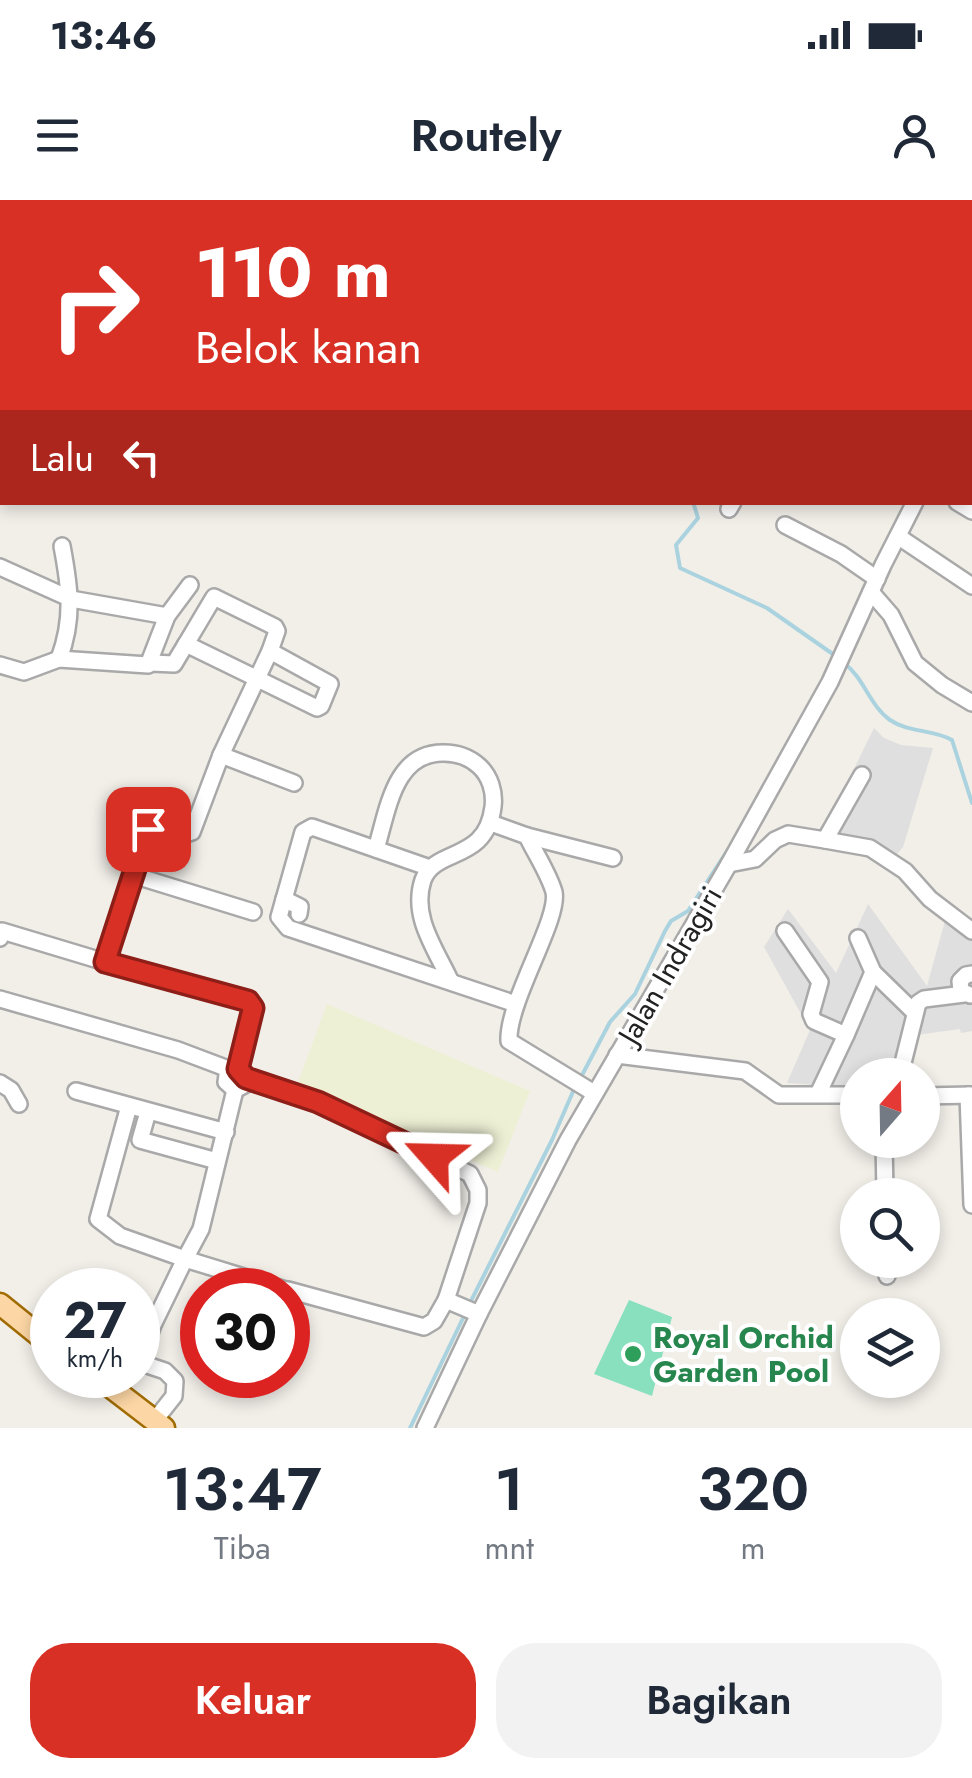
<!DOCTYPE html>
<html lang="id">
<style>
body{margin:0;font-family:Jost,sans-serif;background:#f2f2f3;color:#1f2937;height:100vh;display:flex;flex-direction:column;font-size:38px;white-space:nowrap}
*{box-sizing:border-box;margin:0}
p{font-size:32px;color:#747a83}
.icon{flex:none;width:55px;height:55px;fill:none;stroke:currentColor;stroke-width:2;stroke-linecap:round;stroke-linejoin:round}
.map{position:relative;height:1228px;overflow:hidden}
.panel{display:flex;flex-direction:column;background:#fff;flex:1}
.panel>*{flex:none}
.hud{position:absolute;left:0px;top:0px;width:972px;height:305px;box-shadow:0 5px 15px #0003;background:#d93025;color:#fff;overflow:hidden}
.needle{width:65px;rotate:20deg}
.fabs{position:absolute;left:840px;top:858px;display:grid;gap:20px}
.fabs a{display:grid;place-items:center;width:100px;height:100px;border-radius:50%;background:#fff;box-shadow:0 5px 15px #0003;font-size:50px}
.speed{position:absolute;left:30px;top:1068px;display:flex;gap:20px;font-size:50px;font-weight:700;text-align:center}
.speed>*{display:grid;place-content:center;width:130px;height:130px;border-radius:50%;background:#fff;box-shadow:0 5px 15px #0003;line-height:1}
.speed small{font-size:25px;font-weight:400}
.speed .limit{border:15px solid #d22;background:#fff;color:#111}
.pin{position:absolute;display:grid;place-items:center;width:85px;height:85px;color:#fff;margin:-42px;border-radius:20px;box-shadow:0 5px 15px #0006}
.me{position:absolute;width:110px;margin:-55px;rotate:295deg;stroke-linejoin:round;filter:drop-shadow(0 0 8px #0008)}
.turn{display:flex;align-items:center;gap:35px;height:210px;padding:0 30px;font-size:45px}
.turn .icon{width:130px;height:130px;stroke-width:2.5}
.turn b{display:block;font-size:70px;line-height:85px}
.then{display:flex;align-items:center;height:95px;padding:0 30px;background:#0003;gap:20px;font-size:38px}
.eta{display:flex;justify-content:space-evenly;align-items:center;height:170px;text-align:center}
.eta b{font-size:60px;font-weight:600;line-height:70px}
.action{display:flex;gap:20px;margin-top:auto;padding:20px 30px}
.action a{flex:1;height:115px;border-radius:40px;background:#d93025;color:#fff;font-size:40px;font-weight:600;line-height:115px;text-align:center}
.action a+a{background:#f2f2f3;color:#1f2937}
.status{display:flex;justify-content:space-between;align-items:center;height:70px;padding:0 50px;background:#fff;direction:ltr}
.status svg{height:28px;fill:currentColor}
header{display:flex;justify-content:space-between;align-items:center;height:130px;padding:0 30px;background:#fff;font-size:45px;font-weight:600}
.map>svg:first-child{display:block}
.residential{fill:#e0dfdf}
.farmland{fill:#eef0d5}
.pitch{fill:#88e0be}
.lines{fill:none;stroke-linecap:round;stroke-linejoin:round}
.stream{stroke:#aad3df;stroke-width:4}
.minor-casing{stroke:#a9a9a9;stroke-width:20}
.major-casing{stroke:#a06b00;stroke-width:25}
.minor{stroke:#fff;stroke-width:15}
.major{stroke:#fcd6a4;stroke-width:20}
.route-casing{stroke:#8d1f18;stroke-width:25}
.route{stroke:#d93025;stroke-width:18}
.leisure-dot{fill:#2e9e5b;stroke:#fff;stroke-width:4}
.labels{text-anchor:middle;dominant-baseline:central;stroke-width:8;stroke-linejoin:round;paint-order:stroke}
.street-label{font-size:30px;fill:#222;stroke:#fff}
.leisure-label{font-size:30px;font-weight:bold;fill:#27864d;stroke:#fff;text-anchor:start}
</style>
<div class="status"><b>13:46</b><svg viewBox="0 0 49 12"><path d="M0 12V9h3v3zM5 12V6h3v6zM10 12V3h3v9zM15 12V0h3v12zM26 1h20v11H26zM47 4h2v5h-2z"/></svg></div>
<header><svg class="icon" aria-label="menu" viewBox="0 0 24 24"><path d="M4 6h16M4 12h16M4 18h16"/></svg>Routely<svg class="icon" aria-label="person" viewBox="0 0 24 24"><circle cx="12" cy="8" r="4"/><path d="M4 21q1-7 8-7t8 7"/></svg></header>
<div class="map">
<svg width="972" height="1228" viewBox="0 0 972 1228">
<rect width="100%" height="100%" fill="#f2efe9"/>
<g class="residential">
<polygon points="874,528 884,538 901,545 933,548 903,647 893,659 821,636"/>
<polygon points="868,704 927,786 946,717 972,735 972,831 961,833 960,829 916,835 907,875 858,875 857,888 787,883 810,830 764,747 788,709 836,773"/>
</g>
<polygon class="farmland" points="327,804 530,891 498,972 297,885"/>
<polygon class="pitch" points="629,1100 672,1117 652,1196 594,1174"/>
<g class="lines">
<g class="stream">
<polyline points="519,0 520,2"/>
<polyline points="693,302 698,318 676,345 680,368 767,408 837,457"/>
<path d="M844,463c20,15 26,43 46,57 19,13 43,9 62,20l20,63"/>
<polyline points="580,879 610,822 635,794 665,731 671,721 688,711 733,642"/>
<polyline points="470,1103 552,940 575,887"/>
<polyline points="410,1228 466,1112"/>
</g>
<defs>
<g id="minor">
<polyline points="679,0 683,2"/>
<polyline points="803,0 808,2"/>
<polyline points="726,2 728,0"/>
<polyline points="0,66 2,68"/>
<polyline points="970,94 972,96"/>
<polyline points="0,194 2,195"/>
<polyline points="970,205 972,201"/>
<polyline points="0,222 2,223"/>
<polyline points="970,234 972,236"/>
<polyline points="957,302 972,311"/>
<polyline points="729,309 733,302"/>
<polyline points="785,325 841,354 877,379"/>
<polyline points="899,337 972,386"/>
<polyline points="0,367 71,399 167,416"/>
<polyline points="871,392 891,415 915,463 942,485 972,503"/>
<polygon points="214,397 275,427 277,431 270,451 330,484 321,506 317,508 186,444"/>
<path d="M59,459c15,-40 11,-71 3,-113"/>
<polyline points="151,463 174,464 186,444"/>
<polyline points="0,465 24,472 59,459 148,465 167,416 190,385"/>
<polyline points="221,555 294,583"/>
<path d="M491,623l36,13c8,17 22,38 27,56 6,27 -47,110 -45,149l85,52"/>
<polyline points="527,636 613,658"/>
<polyline points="825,640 870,648 905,671 930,699 972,731"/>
<path d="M376,649c12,-39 18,-97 68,-96 13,0 25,4 35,13 11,10 16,26 14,41 -7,56 -58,40 -70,73 -12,36 12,68 27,100"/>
<polyline points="729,664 755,659 775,640 788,634 825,640 862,575"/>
<polyline points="430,668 312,627 303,632 279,717 288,728 516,804"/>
<polyline points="133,675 253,712"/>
<polyline points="284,699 300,707 299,714"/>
<polyline points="785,731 820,782 811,814 814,821 846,835 873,772"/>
<polyline points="0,738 2,731 105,762"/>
<polyline points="858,738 873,772 914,812"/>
<polyline points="970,795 961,791 960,781 966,775 972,774"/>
<polyline points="0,799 178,850 231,870"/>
<polyline points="617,855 745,871 779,895 858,895"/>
<polyline points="237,869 243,872 246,884 235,890 226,882 227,875 237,869 253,808 248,801 105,762 146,632 151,628 183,635 192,632 221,555 270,451"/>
<polyline points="900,875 918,803 924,799 964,794"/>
<polyline points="246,877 318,902 470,974 478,990 478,1003 446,1100 479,1114"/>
<polyline points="0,883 11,890 19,904"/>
<polyline points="235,890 201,1029 185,1059 286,1090"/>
<polyline points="76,891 226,932"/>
<polyline points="818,894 846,835"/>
<polyline points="968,895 972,1005"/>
<polyline points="922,896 972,895"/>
<polyline points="129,906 98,1019 120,1036 185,1059 153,1125 138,1166"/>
<polyline points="148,912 140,940 217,961"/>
<polyline points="884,940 885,995"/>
<polyline points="886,1060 887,1076"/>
<polyline points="288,1090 424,1127 434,1121 446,1100"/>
<polyline points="141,1163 165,1171 175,1181 174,1196 155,1220"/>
<polyline points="112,1188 130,1175"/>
<polyline points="425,1228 479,1114 568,940 729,664 830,482 883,365 915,302"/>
</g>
<g id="major">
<polyline points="0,1104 52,1146"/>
<polyline points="90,1175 112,1188 164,1228"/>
</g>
</defs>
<use href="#minor" class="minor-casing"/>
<use href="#major" class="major-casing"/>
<use href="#minor" class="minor"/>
<use href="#major" class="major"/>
</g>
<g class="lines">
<defs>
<polyline id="route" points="148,629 105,762 248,801 253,808 238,869 246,878 318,902 434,957"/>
</defs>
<use href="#route" class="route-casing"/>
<use href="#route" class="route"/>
</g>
<circle class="leisure-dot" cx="633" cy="1154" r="10"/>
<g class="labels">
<g class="street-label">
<text transform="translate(670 765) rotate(-60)">Jalan Indragiri</text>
</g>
<g class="leisure-label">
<text x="653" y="1137">Royal Orchid<tspan x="653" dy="34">Garden Pool</tspan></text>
</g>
</g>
</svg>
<div class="fabs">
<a><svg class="needle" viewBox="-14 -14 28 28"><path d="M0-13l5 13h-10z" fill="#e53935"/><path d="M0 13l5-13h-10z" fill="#747a83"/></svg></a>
<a><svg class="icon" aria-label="search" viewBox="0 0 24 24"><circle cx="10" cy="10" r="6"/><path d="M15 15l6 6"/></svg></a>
<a><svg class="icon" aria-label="layers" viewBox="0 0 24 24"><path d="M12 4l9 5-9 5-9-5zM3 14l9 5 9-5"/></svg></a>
</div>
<div class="speed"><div>27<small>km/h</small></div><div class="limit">30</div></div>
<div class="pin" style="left:148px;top:629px;background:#d93025"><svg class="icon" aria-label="arrive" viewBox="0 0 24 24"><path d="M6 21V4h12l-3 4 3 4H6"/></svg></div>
<svg class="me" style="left:434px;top:957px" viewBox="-20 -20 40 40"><path d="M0-17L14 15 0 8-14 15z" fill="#d93025" stroke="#fff" stroke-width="4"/></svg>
<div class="hud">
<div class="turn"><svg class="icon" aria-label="right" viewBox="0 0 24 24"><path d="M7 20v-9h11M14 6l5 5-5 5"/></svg><div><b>110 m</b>Belok kanan</div></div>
<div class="then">Lalu<svg class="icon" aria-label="left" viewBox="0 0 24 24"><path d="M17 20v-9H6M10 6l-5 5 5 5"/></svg></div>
</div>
</div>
<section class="panel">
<div class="eta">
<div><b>13:47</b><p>Tiba</p></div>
<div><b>1</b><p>mnt</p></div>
<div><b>320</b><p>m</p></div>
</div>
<div class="action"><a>Keluar</a><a>Bagikan</a></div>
</section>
